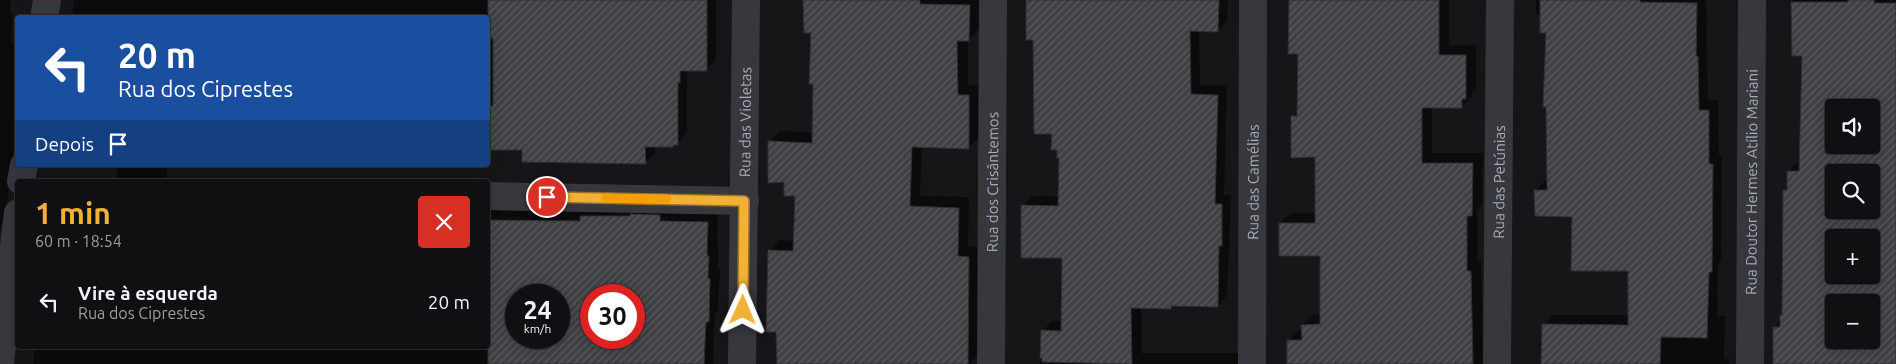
<!DOCTYPE html>
<html lang="pt">
<meta charset="utf-8">
<style>
body{margin:0;font-family:Ubuntu,sans-serif;background:#19191b;color:#f1f3f6;height:100vh;display:flex;flex-direction:column;font-size:19px;white-space:nowrap}
*{box-sizing:border-box;margin:0}
p{font-size:16px;color:#9c9d9f}
.icon{flex:none;width:28px;height:28px;fill:none;stroke:currentColor;stroke-width:2;stroke-linecap:round;stroke-linejoin:round}
.map{position:relative;flex:1;overflow:hidden}
.panel{position:absolute;left:15px;top:179px;width:475px;height:170px;display:flex;flex-direction:column;background:#101012;border-radius:5px;box-shadow:0 2px 12px #0003,0 0 0 1px #303032}
.panel>*{flex:none}
.hud{position:absolute;left:15px;top:15px;width:475px;height:152px;border-radius:5px;box-shadow:0 2px 12px #0003,0 0 0 1px #303032;background:#1a4fa0;color:#fff;overflow:hidden}
.fabs{position:absolute;left:1825px;top:99px;display:grid;gap:10px}
.fabs a{display:grid;place-items:center;width:55px;height:55px;border-radius:5px;background:#101012;box-shadow:0 2px 12px #0003,0 0 0 1px #303032;font-size:25px}
.speed{position:absolute;left:505px;top:284px;display:flex;gap:10px;font-size:25px;font-weight:700;text-align:center}
.speed>*{display:grid;place-content:center;width:65px;height:65px;border-radius:50%;background:#101012;box-shadow:0 2px 12px #0003,0 0 0 1px #303032;line-height:1}
.speed small{font-size:12px;font-weight:400}
.speed .limit{border:8px solid #d22;background:#fff;color:#111}
.pin{position:absolute;display:grid;place-items:center;width:42px;height:42px;color:#fff;margin:-21px;border:2px solid #fff;border-radius:50%;box-shadow:0 1px 5px #0007}
.me{position:absolute;width:55px;margin:-28px;rotate:1deg;stroke-linejoin:round;filter:drop-shadow(0 0 4px #0008)}
.turn{display:flex;align-items:center;gap:18px;height:105px;padding:0 20px;font-size:22px}
.turn .icon{width:65px;height:65px;stroke-width:2.5}
.turn b{display:block;font-size:35px;line-height:42px}
.then{display:flex;align-items:center;height:48px;padding:0 20px;background:#0003;gap:10px;font-size:19px}
.round{display:grid;place-items:center;flex:none;width:52px;height:52px;border-radius:5px;background:#19191b}
.overview{display:flex;align-items:center;justify-content:space-between;height:85px;padding:0 20px}
h1{font-size:30px;font-weight:600;line-height:38px;color:#f2b134}
ul{padding:0;list-style:none}
li{display:flex;align-items:center;gap:15px;height:75px;padding:0 20px}
li div{flex:1}
li b{display:block;font-size:19px}
li em{font-style:normal}
.map>svg:first-child{display:block}
.shadow{fill:#0007;fill-rule:evenodd}
.building{fill:url(#building-hatch);stroke:#303034;fill-rule:evenodd}
.lines{fill:none;stroke-linecap:round;stroke-linejoin:round}
.minor{stroke:#37383d;stroke-width:28}
.route-casing{stroke:#9d7322;stroke-width:12}
.route{stroke:#f2b134;stroke-width:9}
.slow{stroke:#f59e0b;stroke-width:9}
.labels{text-anchor:middle;dominant-baseline:central;stroke-width:5;stroke-linejoin:round;paint-order:stroke}
.street-label{font-size:15px;fill:#a8adb8;stroke:#111113}
</style>
<div class="map">
<svg width="1896" height="364" viewBox="0 0 1896 364">
<defs>
<pattern id="building-hatch" width="6" height="6" patternUnits="userSpaceOnUse" patternTransform="scale(1.25)"><rect width="6" height="6" fill="#404145"/><path d="M-1 1l2-2M0 6l6-6M5 7l2-2" fill="none" stroke="#595a5e"/></pattern>
</defs>
<rect width="100%" height="100%" fill="#161618"/>
<g class="shadow">
<polygon points="0,0 11,0 10,13 13,13 11,43 18,43 16,88 18,89 18,101 15,135 16,135 4,223 0,227"/>
<polygon points="74,0 716,0 716,59 706,69 689,69 687,74 687,133 677,143 655,146 655,153 645,162 524,149 488,149 488,18 72,18"/>
<polygon points="805,0 980,0 979,29 968,40 968,85 979,85 979,137 969,148 922,146 920,196 969,197 968,246 979,247 979,354 969,364 779,364 778,331 769,251 779,240 795,241 796,195 786,181 770,142 780,131 813,133 815,83 812,32"/>
<polygon points="1027,0 1228,0 1227,21 1218,31 1199,30 1200,85 1227,85 1224,195 1231,195 1227,296 1218,306 1173,305 1171,308 1141,307 1141,353 1246,353 1245,364 1040,364 1043,331 1052,321 1063,321 1063,257 1022,206 1032,196 1059,197 1060,156"/>
<polygon points="1290,0 1449,0 1449,45 1476,45 1476,87 1472,91 1472,96 1462,107 1432,107 1432,153 1483,153 1482,205 1477,210 1477,261 1481,261 1483,354 1490,354 1490,364 1288,364 1288,341 1299,330 1303,330 1302,325 1313,315 1321,314 1322,255 1280,223 1291,213 1316,213 1316,156 1292,117 1299,111 1299,53"/>
<polygon points="1536,0 1706,0 1708,100 1718,100 1719,155 1722,155 1721,261 1718,264 1717,316 1725,316 1724,359 1729,359 1729,364 1542,364 1543,325 1553,315 1629,315 1629,270 1573,216 1535,191 1545,181 1548,181 1547,32 1541,15 1536,14"/>
<path d="M1792,0h104v364h-122l1,-37 6,-7 2,-6 1,-124 4,-4v-15l11,-10h2l2,-106h-10zM1834,108h37v37h-37zM1834,172h37v38h-37zM1834,238h37v37h-37zM1834,302h37v38h-37z"/>
<polygon points="117,165 168,165 166,181 117,181"/>
<path d="M592,206l126,6 -1,35h1v22h2l-2,41 -3,4 -2,50h-680l2,-18h453v-136l98,2zM516,295h43v43h-43zM591,295h43v43h-43z"/>
</g>
<g class="building">
<polygon points="488,0 707,0 707,71 680,71 680,83 678,82 678,145 673,145 673,147 645,147 646,164 522,162 522,150 488,150 488,106 493,106 493,38 488,38"/>
<polygon points="803,0 920,0 920,4 970,5 969,41 957,41 958,95 969,95 969,149 912,147 910,206 959,208 958,256 969,257 968,364 777,364 776,332 766,332 768,250 793,251 795,196 784,196 784,182 768,183 768,141 812,143 813,84 809,84 811,33 804,33"/>
<polygon points="1026,0 1219,0 1218,32 1190,31 1191,94 1218,95 1215,204 1222,204 1222,246 1219,246 1218,307 1171,306 1171,309 1131,308 1132,364 1042,362 1042,358 1040,358 1041,330 1061,331 1062,258 1021,258 1021,205 1058,206 1059,158 1057,158 1057,150 1051,150 1052,134 1034,134 1033,40 1026,40"/>
<polygon points="1289,0 1439,0 1439,55 1466,55 1466,99 1462,99 1462,108 1422,108 1422,163 1473,163 1472,216 1467,216 1467,271 1471,271 1473,364 1287,364 1287,340 1302,340 1301,325 1320,324 1320,256 1279,256 1279,223 1315,223 1315,157 1291,158 1291,116 1297,116 1298,54 1288,54"/>
<polygon points="1540,0 1640,0 1640,2 1697,3 1696,56 1698,56 1699,110 1709,110 1709,164 1713,164 1712,272 1709,272 1707,338 1661,337 1660,364 1541,364 1542,324 1628,325 1628,271 1571,271 1572,217 1535,216 1534,190 1547,190 1546,107 1543,107 1546,33 1540,33"/>
<path d="M1848,0h26v3h22v361h-123v-37h7v-12h2l1,-125h4v-19h12l3,-115h-10l-1,-54h57zM1834,108h37v37h-37zM1834,172h37v38h-37zM1834,238h37v37h-37zM1834,302h37v38h-37z"/>
<path d="M630,214l30,1v6l48,1 -1,34h2l-1,22 2,1 -1,43h-3l-2,42h-216v-144l92,1v-5h50zM516,295h43v43h-43zM591,295h43v43h-43z"/>
</g>
<g class="lines">
<g class="minor">
<polyline points="44,18 47,0"/>
<polyline points="21,181 24,165"/>
<polyline points="488,196 745,201"/>
<polyline points="0,362 18,213"/>
<path id="s1" d="M742,364l4,-364"/>
<path id="s2" d="M991,364l2,-364"/>
<path id="s3" d="M1252,364l1,-364"/>
<path id="s4" d="M1497,364l3,-364"/>
<path id="s5" d="M1750,364l2,-364"/>
</g>
</g>
<g class="lines">
<defs>
<polyline id="route" points="547,197 744,201 743,310"/>
</defs>
<use href="#route" class="route-casing"/>
<use href="#route" class="route"/>
<polyline class="slow" points="606,198 667,199"/>
</g>
<g class="labels">
<g class="street-label">
<text stroke="none"><textPath href="#s1" startOffset="242">Rua das Violetas</textPath></text>
<text stroke="none"><textPath href="#s2" startOffset="182">Rua dos Crisântemos</textPath></text>
<text stroke="none"><textPath href="#s3" startOffset="182">Rua das Camélias</textPath></text>
<text stroke="none"><textPath href="#s4" startOffset="182">Rua das Petúnias</textPath></text>
<text stroke="none"><textPath href="#s5" startOffset="182">Rua Doutor Hermes Atílio Mariani</textPath></text>
</g>
</g>
</svg>
<div class="fabs">
<a><svg class="icon" aria-label="sound" viewBox="0 0 24 24"><path d="M4 9h4l5-4v14l-5-4H4zM17 9q2 3 0 6"/></svg></a>
<a><svg class="icon" aria-label="search" viewBox="0 0 24 24"><circle cx="10" cy="10" r="6"/><path d="M15 15l6 6"/></svg></a>
<a>+</a>
<a>−</a>
</div>
<div class="speed"><div>24<small>km/h</small></div><div class="limit">30</div></div>
<div class="pin" style="left:547px;top:197px;background:#d93025"><svg class="icon" aria-label="arrive" viewBox="0 0 24 24"><path d="M6 21V4h12l-3 4 3 4H6"/></svg></div>
<svg class="me" style="left:743px;top:310px" viewBox="-20 -20 40 40"><path d="M0-17L14 15 0 8-14 15z" fill="#f2b134" stroke="#fff" stroke-width="4"/></svg>
<div class="hud">
<div class="turn"><svg class="icon" aria-label="left" viewBox="0 0 24 24"><path d="M17 20v-9H6M10 6l-5 5 5 5"/></svg><div><b>20 m</b>Rua dos Ciprestes</div></div>
<div class="then">Depois<svg class="icon" aria-label="arrive" viewBox="0 0 24 24"><path d="M6 21V4h12l-3 4 3 4H6"/></svg></div>
</div>
<section class="panel">
<div class="overview"><div><h1>1 min</h1><p>60 m · 18:54</p></div><a class="round" style="background:#d93025;color:#fff"><svg class="icon" aria-label="close" viewBox="0 0 24 24"><path d="M6 6l12 12M18 6L6 18"/></svg></a></div>
<ul>
<li><svg class="icon" aria-label="left" viewBox="0 0 24 24"><path d="M17 20v-9H6M10 6l-5 5 5 5"/></svg><div><b>Vire à esquerda</b><p>Rua dos Ciprestes</p></div><em>20 m</em></li>
</ul>
</section>
</div>
